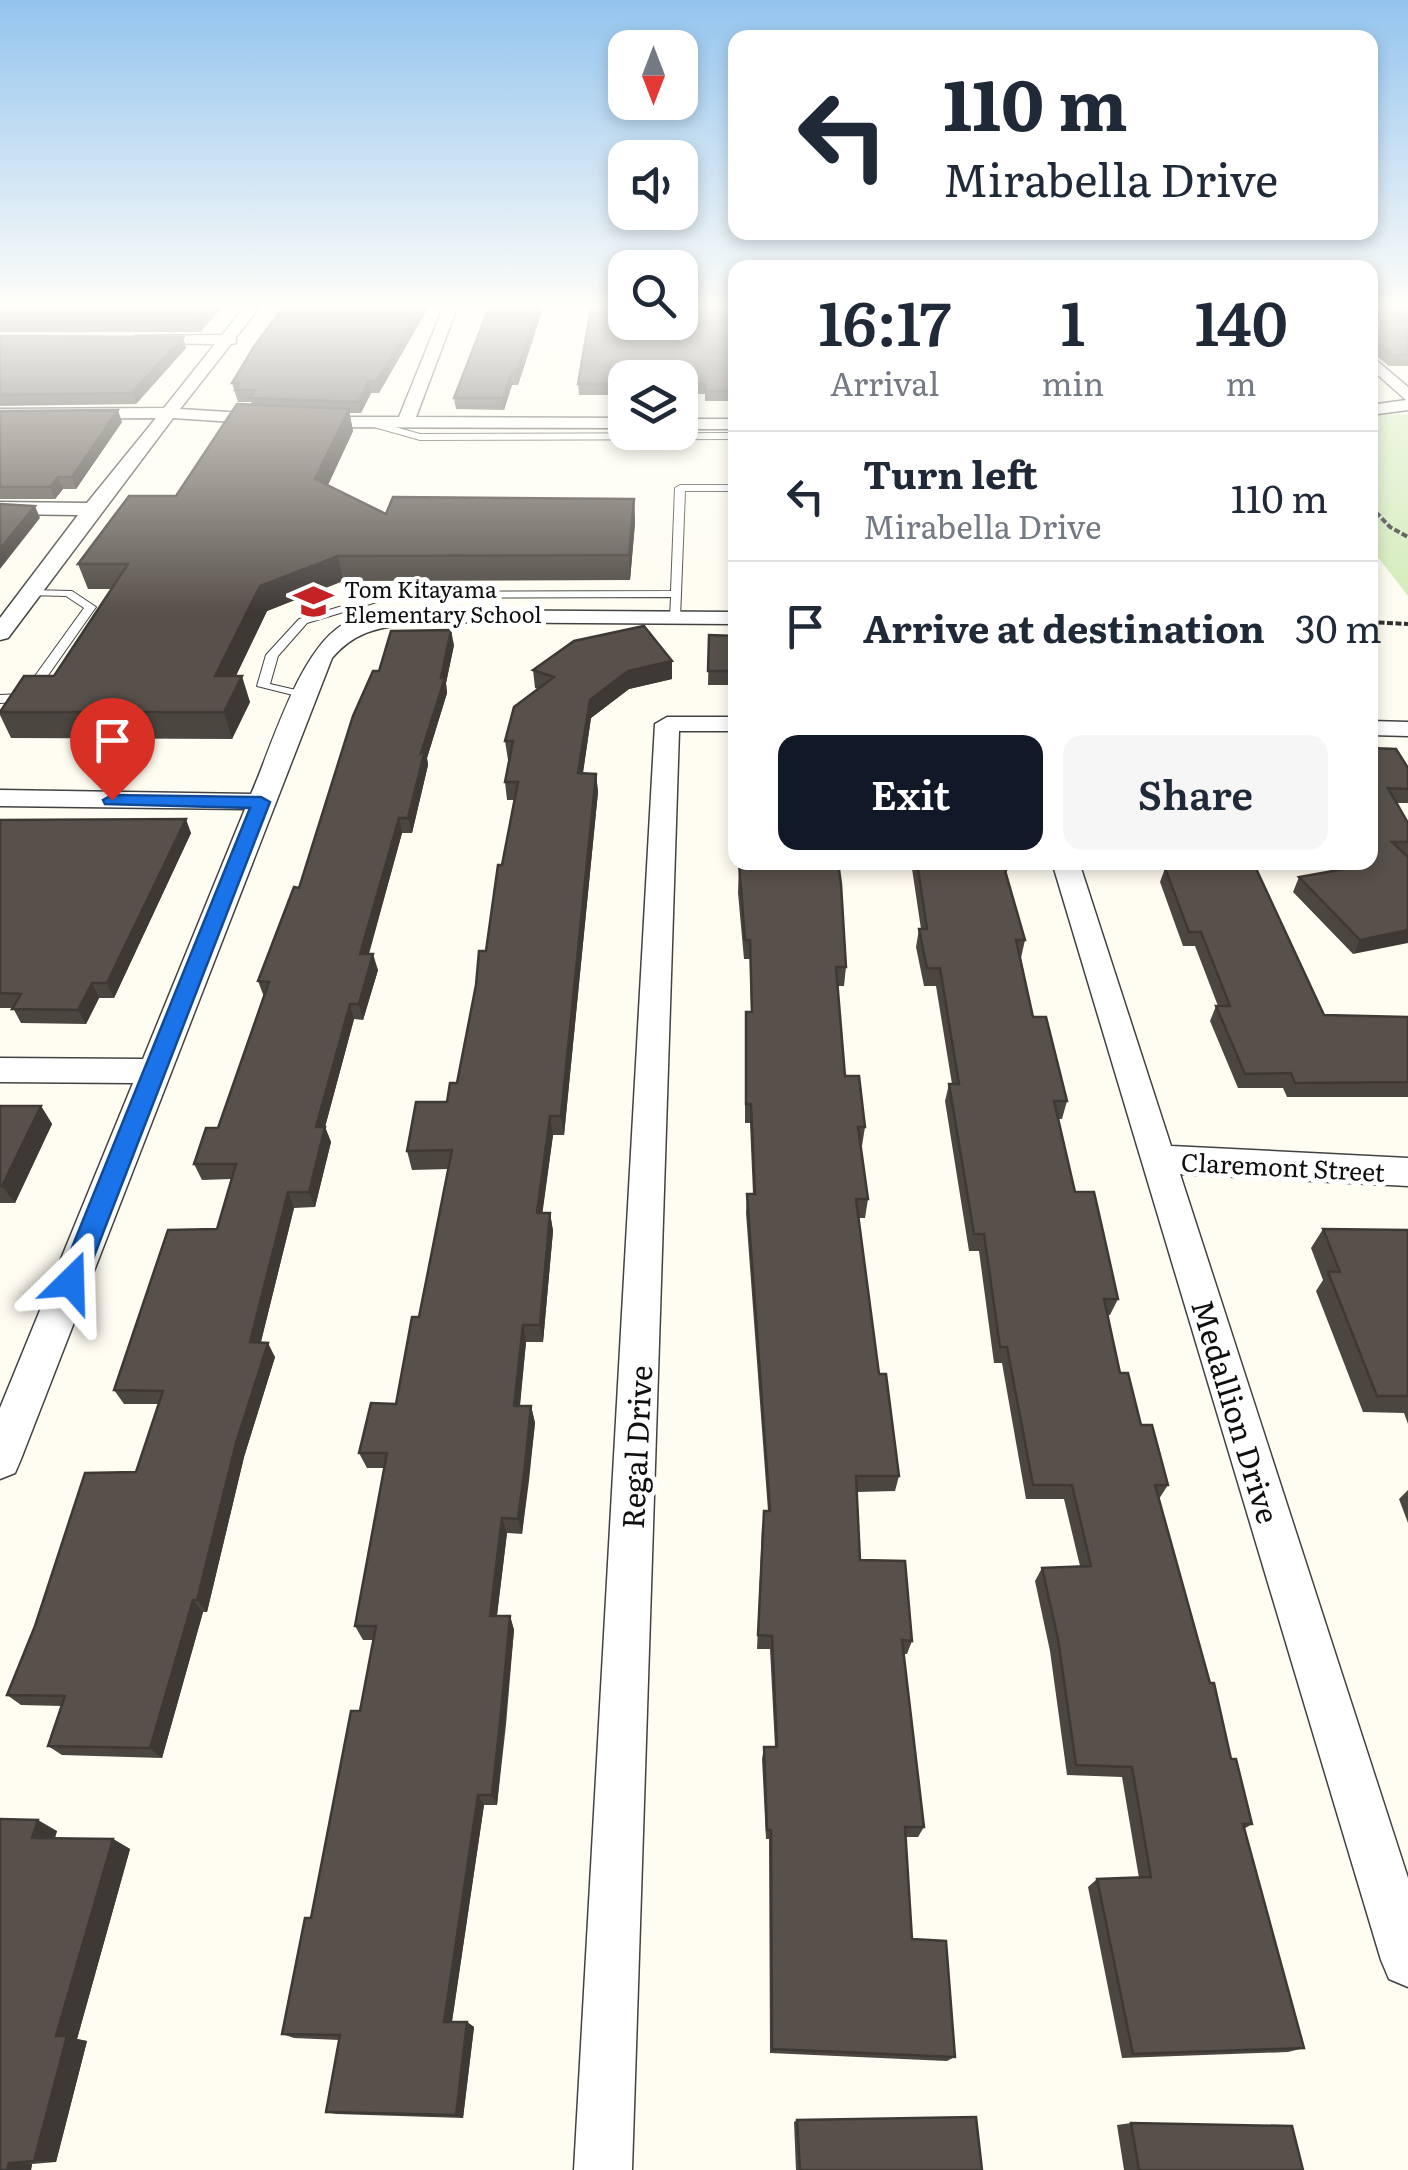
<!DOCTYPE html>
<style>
body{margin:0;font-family:Literata,serif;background:#f6f6f7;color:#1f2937;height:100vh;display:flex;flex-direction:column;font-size:38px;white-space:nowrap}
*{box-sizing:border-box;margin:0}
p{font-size:32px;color:#747a83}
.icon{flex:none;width:55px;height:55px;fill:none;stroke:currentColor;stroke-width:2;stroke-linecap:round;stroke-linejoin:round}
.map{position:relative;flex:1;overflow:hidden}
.details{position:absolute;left:728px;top:260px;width:650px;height:610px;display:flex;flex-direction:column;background:#fff;border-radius:20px;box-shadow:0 5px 15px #0003}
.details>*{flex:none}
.hud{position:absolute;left:728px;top:30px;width:650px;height:210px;border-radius:20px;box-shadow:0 5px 15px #0003;background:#fff;color:#1f2937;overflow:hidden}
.needle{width:65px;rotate:180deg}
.tools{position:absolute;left:608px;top:30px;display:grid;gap:20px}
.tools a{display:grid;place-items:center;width:90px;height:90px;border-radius:20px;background:#fff;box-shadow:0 5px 15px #0003;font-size:50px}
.pin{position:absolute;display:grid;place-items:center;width:85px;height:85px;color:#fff;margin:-102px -42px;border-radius:50% 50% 50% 0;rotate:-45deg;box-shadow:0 0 10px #0007}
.pin .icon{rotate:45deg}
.me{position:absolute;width:110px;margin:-55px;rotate:22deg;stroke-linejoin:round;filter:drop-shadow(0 0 8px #0008)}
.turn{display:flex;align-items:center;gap:35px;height:210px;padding:0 50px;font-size:45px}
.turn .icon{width:130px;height:130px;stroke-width:2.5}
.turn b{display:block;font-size:70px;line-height:85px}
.eta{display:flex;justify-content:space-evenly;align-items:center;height:170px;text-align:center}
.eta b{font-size:60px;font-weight:600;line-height:70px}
.primary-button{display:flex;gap:20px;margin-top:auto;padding:20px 50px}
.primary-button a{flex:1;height:115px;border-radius:20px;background:#111827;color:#fff;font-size:40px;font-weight:600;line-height:115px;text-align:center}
.primary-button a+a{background:#f6f6f7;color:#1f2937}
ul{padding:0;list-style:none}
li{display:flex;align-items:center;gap:30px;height:130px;padding:0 50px;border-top:2px solid #e0e1e3}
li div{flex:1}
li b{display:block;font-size:38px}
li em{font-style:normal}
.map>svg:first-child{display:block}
.green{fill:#d2ebb9}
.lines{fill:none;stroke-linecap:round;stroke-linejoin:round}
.lane-casing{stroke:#424242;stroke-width:2}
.street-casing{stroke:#424242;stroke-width:3}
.path{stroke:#313131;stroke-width:4;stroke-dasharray:6 2.5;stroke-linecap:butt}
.lane{fill:#fff;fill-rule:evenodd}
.street{fill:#fff;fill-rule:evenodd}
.wall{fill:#4c4640}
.shaded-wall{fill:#3e3934}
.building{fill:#58514b;stroke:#3e3934;stroke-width:2.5}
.route{fill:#1a73e8;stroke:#114b97;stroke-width:2.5}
.labels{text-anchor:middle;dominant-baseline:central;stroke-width:10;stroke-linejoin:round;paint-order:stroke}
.far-poi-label{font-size:22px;fill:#0f0f0f;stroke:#fff;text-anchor:start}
.street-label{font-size:25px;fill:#0f0f0f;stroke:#fff}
.near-street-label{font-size:30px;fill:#0f0f0f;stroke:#fff}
</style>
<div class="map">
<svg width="1408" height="2170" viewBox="0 0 1408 2170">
<rect width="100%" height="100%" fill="#fffdf1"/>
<polygon class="green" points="1408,414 1408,596 1370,547 1370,415"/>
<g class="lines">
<defs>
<g id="lane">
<polygon points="370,420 420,434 735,433 735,439 420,440 367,425"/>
<polygon points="680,485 735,485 735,491 685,491 680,619 670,617 671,597 390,598 307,623 278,656 270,684 309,693 309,699 257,686 266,655 299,619 389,592 671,591 675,488"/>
<polygon points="30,590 72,591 96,607 30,701 0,703 0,695 22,694 84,608 66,596 26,595 26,591"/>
</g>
<g id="street">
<polygon points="244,308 259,308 236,337 236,343 231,344 180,409 310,417 399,417 443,308 457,308 416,417 625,418 625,428 310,427 173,418 8,638 0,640 0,618 78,515 0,514 0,502 87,503 156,418 0,419 0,409 164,408 215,344 139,343 134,342 134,336 222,335"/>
<polygon points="1370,355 1408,387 1408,410 1370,415 1370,405 1406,400 1370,368"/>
<rect x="680" y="419" width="55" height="10"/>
<path d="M416,610l319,2v12l-319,-2c-35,6 -59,7 -84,36l-311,801 -6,14 -15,6v-71l133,-325 -133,-1v-24l143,1 102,-250 -245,-3v-16l251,4c21,-47 50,-151 97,-172 19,-9 46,-9 68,-12z"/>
<polygon points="667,717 735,717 735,731 679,731 632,2170 574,2170 655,724"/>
<polygon points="1370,721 1408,722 1408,736 1370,735"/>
<polygon points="1052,862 1079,862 1171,1146 1408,1158 1408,1186 1180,1174 1408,1878 1408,1987 1389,1979 1381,1960"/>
</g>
</defs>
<use href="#lane" class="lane-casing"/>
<use href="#street" class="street-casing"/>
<g class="path">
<polyline points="1370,506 1390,527 1408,537"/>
<polyline points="1370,622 1408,624"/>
</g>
<use href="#lane" class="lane"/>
<use href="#street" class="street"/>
</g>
<g class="wall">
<polygon points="0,308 222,308 200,332 0,332"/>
<polygon points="283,308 428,308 379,393 371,393 361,413 349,413 353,431 328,485 386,514 634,499 635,523 630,580 343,581 267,611 236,676 250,702 232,739 11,738 0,715 0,710 54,676 112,589 88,589 78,564 176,496 252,405 251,402 238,402 232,383"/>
<polygon points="489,308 543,308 518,385 512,385 504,410 456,409 454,398"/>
<polygon points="735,308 735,401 705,401 705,394 680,394 680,378 625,378 625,395 579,395 578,384"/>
<polygon points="1370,308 1408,308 1408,366 1389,366 1371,352 1370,355"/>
<polygon points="0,336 183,337 186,348 136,404 0,406"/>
<polygon points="0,411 122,422 76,489 63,489 55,499 0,499"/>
<polygon points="709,635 735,636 735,685 708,685"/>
<polygon points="454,645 446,683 447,693 427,758 428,765 412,833 402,833 369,954 378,970 363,1020 354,1019 325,1127 331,1142 315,1207 294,1208 261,1342 275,1357 244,1457 207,1612 203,1612 162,1758 62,1755 48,1746 62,1706 21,1705 7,1695 136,1472 159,1404 124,1404 114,1390 217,1229 231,1179 202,1180 194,1164 218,1128 264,997 258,981 299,888 379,671"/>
<polygon points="533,670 672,679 629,689 591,718 583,773 596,774 598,792 564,1135 553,1135 542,1213 550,1213 553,1231 543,1342 526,1342 520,1406 531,1406 535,1423 529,1481 522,1534 507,1533 497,1616 510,1616 514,1630 506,1725 497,1805 484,1805 452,2022 467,2022 474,2027 463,2118 337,2114 326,2112 339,2040 294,2038 282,2034 360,1711 374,1640 363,1640 355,1626 384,1468 367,1468 359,1453 396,1404 419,1317 449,1169 412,1170 407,1151 447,1102 457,1083 486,951 515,800 507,800 505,782 509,760 508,760 505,741 538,689 535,688"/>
<polygon points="1370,748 1408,789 1408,803 1396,803 1408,823 1408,857 1353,954 1293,892 1299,877 1331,871 1326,862 1370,862"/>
<polygon points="0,820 191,833 114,998 99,998 86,1024 21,1023 13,1008 0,1008"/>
<polygon points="739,862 846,967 844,986 838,986 845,1076 865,1127 862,1146 861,1146 868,1199 865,1218 858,1218 879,1374 899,1476 895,1491 857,1492 860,1560 912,1641 907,1654 903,1654 924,1827 918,1837 905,1837 912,1939 955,2057 947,2061 770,2053 769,1839 766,1839 762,1759 764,1747 775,1747 770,1649 757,1649 762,1526 768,1511 746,1213 747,1194 753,1194 750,1123 745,1123 745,1031 751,1012 750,959 744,959 738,893"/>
<polygon points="911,862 1007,862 1008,867 1006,876 1025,940 1021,958 1033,1017 1067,1101 1062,1119 1058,1119 1075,1192 1118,1299 1110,1315 1108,1315 1120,1373 1141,1425 1168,1485 1159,1499 1231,1759 1252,1824 1244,1829 1304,2048 1288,2052 1122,2058 1088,1887 1097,1879 1139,1878 1122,1777 1067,1775 1050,1651 1035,1581 1042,1568 1080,1566 1064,1499 1026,1499 1002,1363 994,1363 979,1251 969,1251 945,1101 949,1084 952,1084 936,986 924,986 916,947 919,929 921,929"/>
<polygon points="1165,862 1253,862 1324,1015 1408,1017 1408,1097 1287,1097 1283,1088 1238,1088 1210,1021 1216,1006 1218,1006 1195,946 1183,946 1160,882 1165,868 1167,868"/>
<polygon points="0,1106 41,1106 52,1124 15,1203 0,1203"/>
<polygon points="1323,1229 1408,1230 1408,1424 1404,1413 1363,1412 1316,1291 1323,1280 1311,1248"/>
<polygon points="1408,1490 1408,1523 1399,1499"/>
<polygon points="0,1819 57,1831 55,1838 113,1839 130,1849 77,2039 87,2041 56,2162 32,2164 31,2170 0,2170"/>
<polygon points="797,2120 982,2170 796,2170 794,2122"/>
<polygon points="1131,2123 1303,2170 1124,2170 1117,2125"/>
</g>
<g class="shaded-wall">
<polygon points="209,308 222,308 200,332 197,322"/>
<polygon points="420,308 428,308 379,393 377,381"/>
<polygon points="539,308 543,308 518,385 516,373"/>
<polygon points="183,337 186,348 136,404 132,393"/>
<polygon points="511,373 512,385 504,410 503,398"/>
<polygon points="368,381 371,393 361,413 359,402"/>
<polygon points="349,409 353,431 320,502 315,479"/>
<polygon points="118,410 122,422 76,489 72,477"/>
<polygon points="58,477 63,489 55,499 50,487"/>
<polygon points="634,499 635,523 630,580 629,555"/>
<polygon points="35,506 40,518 0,569 0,549"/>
<polygon points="338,556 343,581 267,611 223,702 215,676 260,586"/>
<polygon points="451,630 454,645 446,683 447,693 427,758 428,765 412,833 408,818 421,753 441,678"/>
<polygon points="672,661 672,679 629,689 591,718 580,792 578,773 590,700 628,671"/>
<polygon points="242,676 250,702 232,739 224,712"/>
<polygon points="596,774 598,792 564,1135 561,1116"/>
<polygon points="399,818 402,833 364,970 360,954"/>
<polygon points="186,819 191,833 114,998 107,983"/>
<polygon points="1408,930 1408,943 1353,954 1360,940"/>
<polygon points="373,954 378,970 363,1020 359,1004"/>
<polygon points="92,983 99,998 86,1024 78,1010"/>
<polygon points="350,1004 354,1019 325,1127 331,1142 315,1207 309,1192 316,1127"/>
<polygon points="41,1106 52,1124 15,1203 2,1186"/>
<polygon points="550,1116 553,1135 540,1231 537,1213"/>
<polygon points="288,1192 294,1208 257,1357 250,1342"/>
<polygon points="550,1213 553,1231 543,1342 540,1325"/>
<polygon points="523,1325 526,1342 518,1422 514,1406"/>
<polygon points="268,1343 275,1357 244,1457 207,1612 197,1600 236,1443"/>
<polygon points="531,1406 535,1423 522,1534 518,1519"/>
<polygon points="502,1518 507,1533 495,1630 490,1616"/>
<polygon points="193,1600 203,1612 162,1758 150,1748"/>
<polygon points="510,1616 514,1630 497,1805 492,1795"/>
<polygon points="478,1795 484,1805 451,2027 444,2022"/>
<polygon points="38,1820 57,1831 51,1848 32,1838"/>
<polygon points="113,1839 130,1849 77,2039 87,2041 56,2162 34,2161 56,2036"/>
<polygon points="467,2022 474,2027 463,2118 456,2115"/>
<polygon points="9,2163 32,2164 31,2170 7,2170"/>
</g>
<g class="building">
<polygon points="0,308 209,308 197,322 0,322"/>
<polygon points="283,308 420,308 377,381 368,381 359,402 250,398 255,390 235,390 239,383 232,383 255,345"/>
<polygon points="489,308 539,308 516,373 511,373 503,398 454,398"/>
<polygon points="591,308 625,308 625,322 680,322 680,308 735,308 735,391 705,391 705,384 680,384 680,378 625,378 625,384 578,384"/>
<polygon points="1370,308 1408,308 1408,355 1393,355 1374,340 1370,355"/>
<polygon points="0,336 183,337 132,393 0,395"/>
<polygon points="237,404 349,409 315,479 386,514 393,497 634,499 629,555 338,556 260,586 215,676 242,676 224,712 0,712 24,676 54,676 128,564 78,564 129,496 176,496"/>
<polygon points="118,410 72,477 58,477 50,487 0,487 0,411"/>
<polygon points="0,504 35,506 0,549"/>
<polygon points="644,626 672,661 628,671 590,700 578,773 596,774 561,1116 550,1116 537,1213 550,1213 540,1325 523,1325 514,1406 531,1406 525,1465 518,1519 502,1518 490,1616 510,1616 501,1713 492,1795 478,1795 444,2022 467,2022 456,2115 326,2112 340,2035 282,2034 305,1918 311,1918 351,1711 360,1711 376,1626 355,1626 387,1453 359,1453 371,1403 396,1404 412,1317 419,1317 452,1150 407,1151 416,1102 447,1102 450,1083 457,1083 476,985 479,951 486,951 498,865 502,865 518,782 505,782 513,741 505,741 514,707 554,677 533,670 574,641"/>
<polygon points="451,630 441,678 445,678 421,753 425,750 408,818 399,818 360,954 373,954 359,1004 350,1004 316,1127 325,1127 309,1192 288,1192 250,1342 268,1343 236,1443 197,1600 193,1600 150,1748 48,1746 65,1696 7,1695 35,1626 85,1473 136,1472 163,1391 114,1390 168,1230 217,1229 236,1164 194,1164 206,1128 218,1128 269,982 258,981 294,887 299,888 353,716 373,671 379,671 391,631"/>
<polygon points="709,635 735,636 735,671 708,671"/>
<polygon points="1370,748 1396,749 1408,768 1408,789 1388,788 1408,823 1408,842 1392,842 1408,857 1408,930 1360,940 1299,877 1344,869 1341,862 1370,862"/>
<polygon points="186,819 107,983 92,983 78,1010 12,1009 21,994 0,993 0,820"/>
<polygon points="739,862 838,862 841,884 846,967 836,967 845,1076 859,1076 865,1127 858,1127 868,1199 856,1199 879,1374 886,1374 899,1476 856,1476 860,1560 905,1561 912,1641 902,1640 924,1827 905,1827 912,1939 946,1941 955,2057 772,2049 771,1830 767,1830 764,1747 777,1747 772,1636 758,1635 764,1511 770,1511 747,1194 755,1194 751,1104 746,1104 746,1012 752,1012 750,940 745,940"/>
<polygon points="917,862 1007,862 1008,867 1004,867 1025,940 1016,940 1033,1017 1046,1017 1067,1101 1054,1101 1075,1192 1094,1192 1104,1236 1118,1299 1104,1299 1120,1373 1128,1373 1141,1425 1152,1425 1168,1485 1155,1485 1210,1683 1214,1683 1231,1759 1236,1759 1252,1824 1243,1824 1304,2048 1133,2054 1097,1879 1151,1877 1132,1767 1076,1765 1058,1639 1042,1568 1091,1566 1072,1485 1033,1485 1007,1347 1000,1347 984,1234 974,1234 949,1084 959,1084 940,968 927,968 919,929 927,929"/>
<polygon points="1175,862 1253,862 1324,1015 1408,1017 1408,1082 1295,1083 1291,1073 1245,1074 1216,1006 1230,1006 1201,932 1189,932 1165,868 1178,868"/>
<polygon points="0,1106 41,1106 2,1186 0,1186"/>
<polygon points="1323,1229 1408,1230 1408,1396 1377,1396 1328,1272 1340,1272"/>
<polygon points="0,1819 38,1820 32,1838 113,1839 56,2036 67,2036 34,2161 9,2163 7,2170 0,2170"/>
<polygon points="976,2117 982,2170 800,2170 797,2120"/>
<polygon points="1131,2123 1292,2126 1303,2170 1139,2170"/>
</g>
<linearGradient id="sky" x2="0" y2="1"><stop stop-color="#93c4ee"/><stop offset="0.5" stop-color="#fffef9"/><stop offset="1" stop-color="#fffef9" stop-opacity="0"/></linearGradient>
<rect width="1408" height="612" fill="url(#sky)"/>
<polygon class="route" points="112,795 261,797 270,802 84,1282 80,1290 71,1294 62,1290 58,1282 250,808 105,804 103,800"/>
<defs>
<symbol id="school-bare" viewBox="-9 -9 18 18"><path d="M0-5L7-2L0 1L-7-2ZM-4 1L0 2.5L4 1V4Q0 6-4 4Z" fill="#c42225" stroke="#fff" stroke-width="2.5" paint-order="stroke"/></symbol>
</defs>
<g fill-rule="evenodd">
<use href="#school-bare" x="286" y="574" width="55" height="55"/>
</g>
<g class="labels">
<g class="far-poi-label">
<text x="344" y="588">Tom Kitayama<tspan x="344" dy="25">Elementary School</tspan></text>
</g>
<g class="street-label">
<text transform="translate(1283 1166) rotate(3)">Claremont Street</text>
</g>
<g class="near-street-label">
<text transform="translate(1237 1411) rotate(73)">Medallion Drive</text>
<text transform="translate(635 1447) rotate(-87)">Regal Drive</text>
</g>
</g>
</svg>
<div class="tools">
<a><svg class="needle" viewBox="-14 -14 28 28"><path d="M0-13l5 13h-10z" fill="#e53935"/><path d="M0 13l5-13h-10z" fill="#747a83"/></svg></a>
<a><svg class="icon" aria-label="sound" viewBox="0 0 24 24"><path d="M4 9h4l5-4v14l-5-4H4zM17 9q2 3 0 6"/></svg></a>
<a><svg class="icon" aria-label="search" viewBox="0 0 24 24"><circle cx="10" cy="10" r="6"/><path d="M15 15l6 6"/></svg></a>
<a><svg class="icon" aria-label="layers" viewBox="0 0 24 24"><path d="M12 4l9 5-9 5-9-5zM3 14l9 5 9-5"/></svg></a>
</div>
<div class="pin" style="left:112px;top:800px;background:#d93025"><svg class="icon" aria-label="arrive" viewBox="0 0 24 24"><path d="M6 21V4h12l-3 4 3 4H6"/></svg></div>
<svg class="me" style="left:71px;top:1282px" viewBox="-20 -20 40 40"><path d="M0-17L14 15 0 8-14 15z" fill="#1a73e8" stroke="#fff" stroke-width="4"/></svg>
<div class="hud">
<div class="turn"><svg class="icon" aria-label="left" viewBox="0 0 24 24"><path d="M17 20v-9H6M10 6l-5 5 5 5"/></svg><div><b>110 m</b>Mirabella Drive</div></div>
</div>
<section class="details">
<div class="eta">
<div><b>16:17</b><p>Arrival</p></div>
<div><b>1</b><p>min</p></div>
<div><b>140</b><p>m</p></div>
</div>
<ul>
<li><svg class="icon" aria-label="left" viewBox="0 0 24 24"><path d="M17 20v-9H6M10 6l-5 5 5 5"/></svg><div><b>Turn left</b><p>Mirabella Drive</p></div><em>110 m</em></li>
<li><svg class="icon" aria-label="arrive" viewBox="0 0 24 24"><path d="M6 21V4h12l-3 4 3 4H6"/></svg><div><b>Arrive at destination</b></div><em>30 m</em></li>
</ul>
<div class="primary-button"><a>Exit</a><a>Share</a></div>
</section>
</div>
